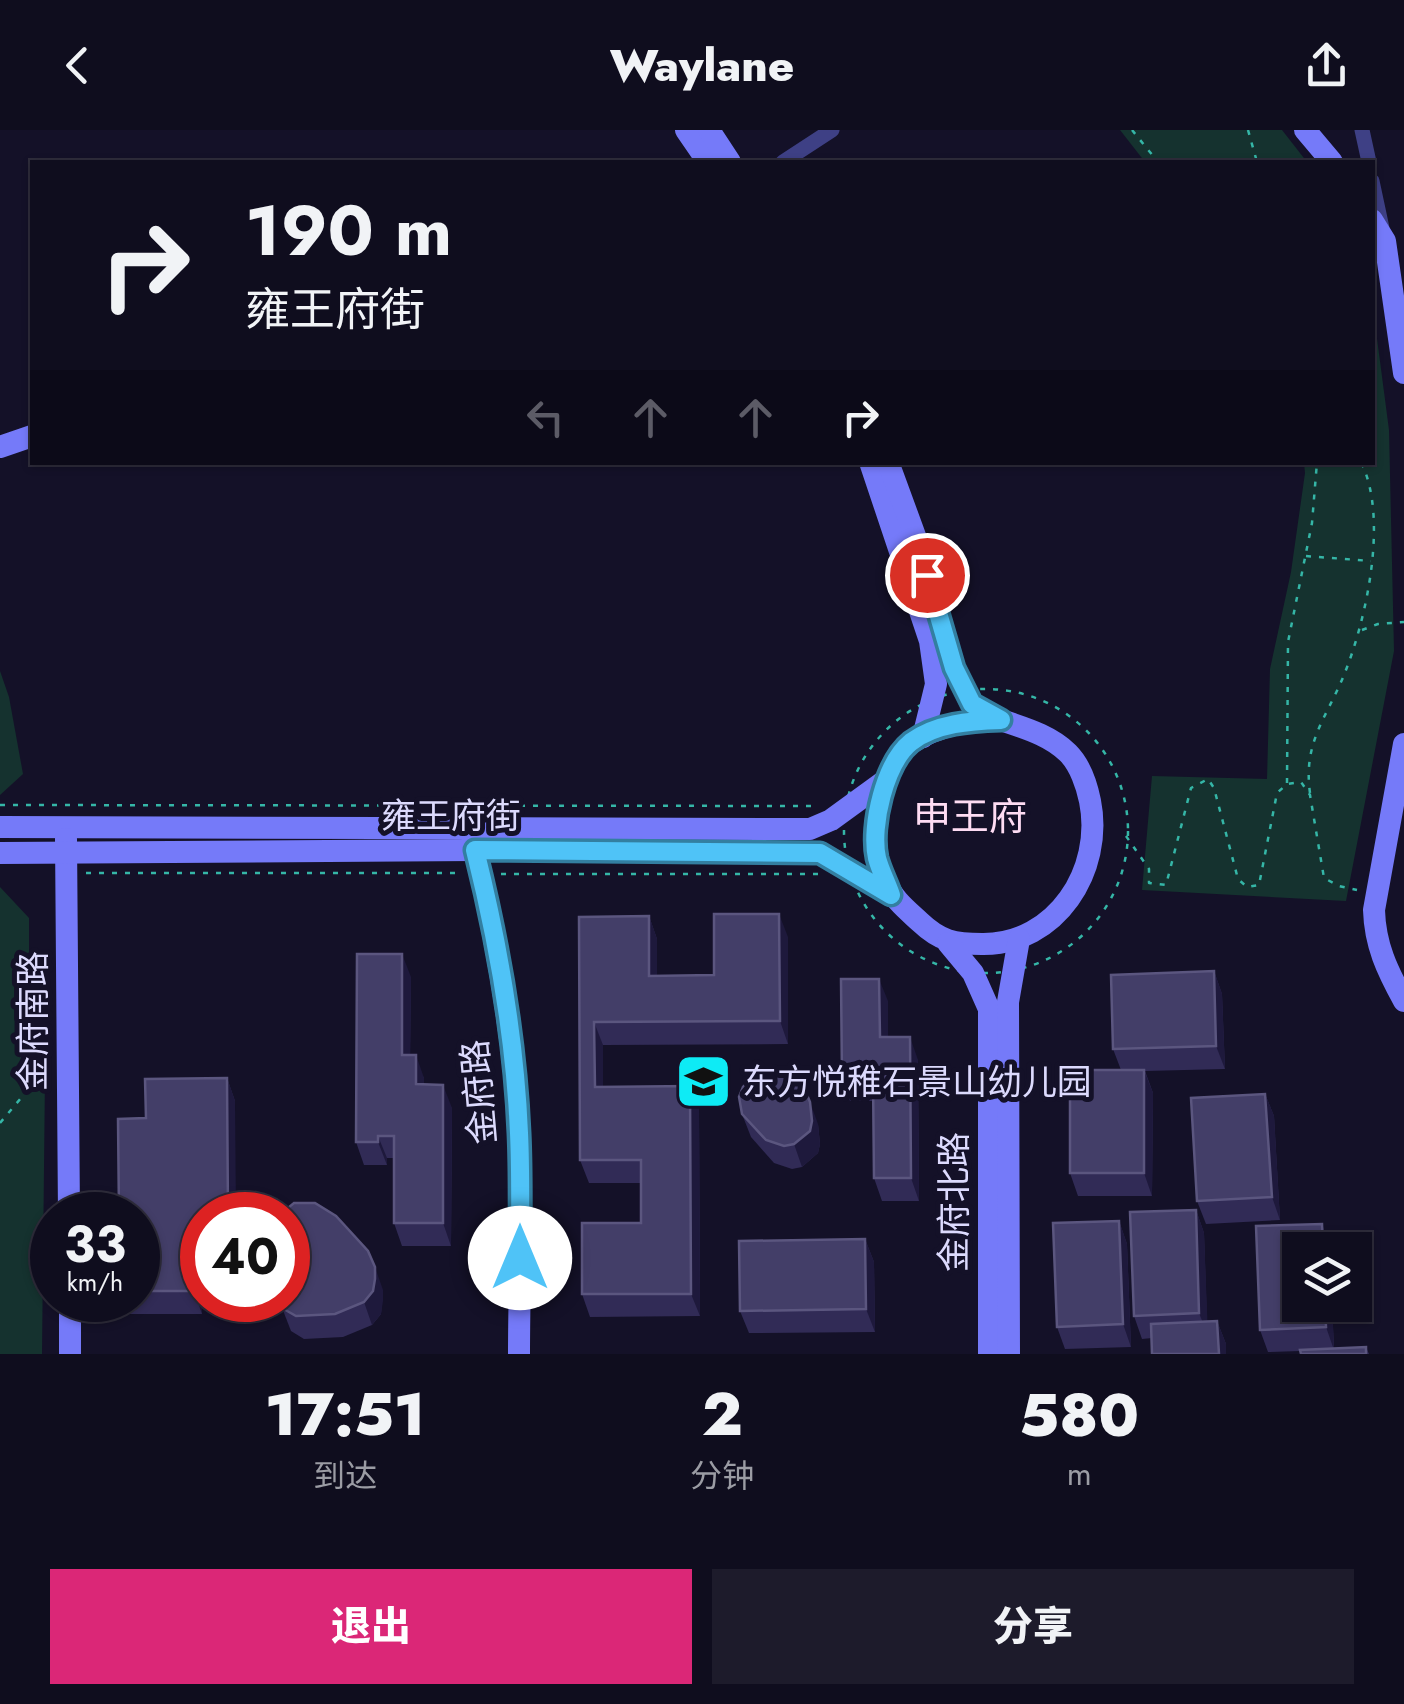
<!DOCTYPE html>
<html lang="zh">
<meta charset="utf-8">
<style>
body{margin:0;font-family:Jost,"Noto Sans SC",sans-serif;background:#1d1b2b;color:#f1f3f6;height:100vh;display:flex;flex-direction:column;font-size:38px;white-space:nowrap}
*{box-sizing:border-box;margin:0}
p{font-size:32px;color:#9b9ca4}
.icon{flex:none;width:55px;height:55px;fill:none;stroke:currentColor;stroke-width:2;stroke-linecap:round;stroke-linejoin:round}
.map{position:relative;height:1224px;overflow:hidden}
.details{display:flex;flex-direction:column;background:#0f0d1e;flex:1}
.details>*{flex:none}
.hud{position:absolute;left:30px;top:30px;width:1345px;height:305px;border-radius:0px;box-shadow:0 2px 8px #0004,0 0 0 2px #2f2d3c;background:#0f0d1e;color:#f1f3f6;overflow:hidden}
.tools{position:absolute;left:1282px;top:1102px;display:grid;gap:20px}
.tools a{display:grid;place-items:center;width:90px;height:90px;border-radius:0px;background:#0f0d1e;box-shadow:0 2px 8px #0004,0 0 0 2px #2f2d3c;font-size:50px}
.speed{position:absolute;left:30px;top:1062px;display:flex;gap:20px;font-size:50px;font-weight:700;text-align:center}
.speed>*{display:grid;place-content:center;width:130px;height:130px;border-radius:50%;background:#0f0d1e;box-shadow:0 2px 8px #0004,0 0 0 2px #2f2d3c;line-height:1}
.speed small{font-size:25px;font-weight:400}
.speed .limit{border:15px solid #d22;background:#fff;color:#111}
.pin{position:absolute;display:grid;place-items:center;width:85px;height:85px;color:#fff;margin:-42px;border:5px solid #fff;border-radius:50%;box-shadow:0 2px 10px #0007}
.me{position:absolute;width:110px;margin:-55px;rotate:0deg;stroke-linejoin:round;filter:drop-shadow(0 0 8px #0008)}
.turn{display:flex;align-items:center;gap:35px;height:210px;padding:0 50px;font-size:45px}
.turn .icon{width:130px;height:130px;stroke-width:2.5}
.turn b{display:block;font-size:70px;line-height:85px}
.lanes{display:flex;align-items:center;height:95px;padding:0 50px;background:#0003;justify-content:center;gap:50px;direction:ltr}
.lanes .off{opacity:.35}
.eta{display:flex;justify-content:space-evenly;align-items:center;height:170px;text-align:center}
.eta b{font-size:60px;font-weight:800;line-height:70px}
.button{display:flex;gap:20px;margin-top:auto;padding:20px 50px}
.button a{flex:1;height:115px;border-radius:0px;background:#db2777;color:#fff;font-size:40px;font-weight:800;line-height:115px;text-align:center}
.button a+a{background:#1d1b2b;color:#f1f3f6}
header{display:flex;justify-content:space-between;align-items:center;height:130px;padding:0 50px;background:#0f0d1e;font-size:45px;font-weight:800}
.map>svg:first-child{display:block}
.green{fill:#15322f}
.lines{fill:none;stroke-linecap:round;stroke-linejoin:round}
.path{stroke:#35b6a7;stroke-width:2.5;stroke-dasharray:5 8;stroke-linecap:butt}
.street{stroke:#3e4085;stroke-width:15}
.secondary{stroke:#757af9;stroke-width:22}
.wall{fill:#312b56}
.shaded-wall{fill:#1e193c}
.building{fill:#433e68;stroke:#5b567f;stroke-width:2.5}
.route-casing{stroke:#337fa1;stroke-width:25}
.route{stroke:#4fc3f7;stroke-width:18}
.labels{text-anchor:middle;dominant-baseline:central;stroke-width:10;stroke-linejoin:round;paint-order:stroke}
.street-label{font-size:35px;fill:#dcdafd;stroke:#141128}
.poi-label{font-size:35px;fill:#dcdafd;stroke:#141128;text-anchor:start}
.neighbourhood-label{font-size:38px;fill:#fedcf3;stroke:#141128}
</style>
<header><svg class="icon" aria-label="back" viewBox="0 0 24 24"><path d="M15 5l-7 7 7 7"/></svg>Waylane<svg class="icon" aria-label="share" viewBox="0 0 24 24"><path d="M12 15V3M7 8l5-5 5 5M5 13v7h14v-7"/></svg></header>
<div class="map">
<svg width="1404" height="1224" viewBox="0 0 1404 1224">
<rect width="100%" height="100%" fill="#141128"/>
<g class="green">
<polygon points="1120,0 1282,0 1307,32 1145,32"/>
<polygon points="1373,178 1389,300 1394,521 1346,771 1142,760 1152,646 1267,649 1270,539 1291,442 1305,343 1304,333 1372,332"/>
<polygon points="0,541 9,567 23,644 0,665"/>
<polygon points="0,757 29,788 29,859 41,904 45,945 42,1224 0,1224"/>
</g>
<g class="lines">
<g class="path">
<polyline points="1132,0 1158,32"/>
<polyline points="1248,0 1257,32"/>
<polyline points="1306,426 1371,431"/>
<polyline points="1362,500 1378,494 1404,492"/>
<circle cx="986" cy="701" r="142"/>
<polyline points="1287,653 1288,512 1312,393 1317,332"/>
<path d="M1310,663c-7,-51 16,-74 34,-118 22,-54 45,-157 17,-213"/>
<polyline points="0,675 815,676"/>
<polyline points="1126,706 1149,739 1149,753 1166,755 1191,658 1208,649 1214,658 1238,749 1247,757 1259,755 1277,663 1287,654 1301,652 1310,665 1324,748 1339,756 1357,760"/>
<polyline points="86,743 458,743"/>
<polyline points="501,744 818,744"/>
<polyline points="0,993 37,949"/>
</g>
<g class="street">
<polyline points="1362,0 1369,32"/>
<polyline points="783,32 832,0"/>
<polyline points="1372,51 1382,98"/>
</g>
<g class="secondary">
<polyline points="686,0 708,32"/>
<polyline points="709,0 730,32"/>
<polyline points="1305,0 1332,32"/>
<polyline points="1372,90 1385,111 1404,243"/>
<polyline points="0,317 32,306"/>
<polyline points="870,332 930,511 936,554 923,607"/>
<polyline points="888,332 918,414 954,538 972,574 998,588"/>
<path d="M1001,590c23,8 49,15 67,33 12,12 19,33 22,48 14,69 -34,144 -108,143 -28,0 -42,-3 -62,-22 -13,-12 -27,-23 -34,-40 -3,-9 -8,-19 -10,-29 -4,-32 9,-93 37,-111 27,-18 57,-21 88,-22z"/>
<path d="M1404,614l-30,166c1,35 13,60 30,91"/>
<polyline points="0,697 810,699 831,690 886,650"/>
<path d="M472,706c23,97 41,196 47,295 4,74 0,149 0,223"/>
<polyline points="66,709 69,1085"/>
<polyline points="0,723 475,720 820,723 891,765"/>
<polyline points="948,813 973,843 989,879 989,1224"/>
<polyline points="70,1170 70,1224"/>
<polyline points="1009,1224 1008,872 1019,809"/>
</g>
</g>
<g class="wall">
<polygon points="649,786 657,809 657,846 714,845 788,807 788,914 603,915 603,957 690,956 699,979 700,1186 590,1187 582,1164 641,1093 641,1053 589,1053 580,1030 579,787"/>
<polygon points="1214,841 1222,864 1225,939 1145,941 1153,963 1152,1066 1078,1066 1070,1043 1121,940 1113,919"/>
<polygon points="411,847 410,925 424,948 424,955 452,978 451,1116 402,1116 394,1093 394,1028 387,1028 387,1035 364,1035 356,1012"/>
<polygon points="888,871 888,907 918,930 919,1071 882,1071 874,1048 873,971 850,971 842,949"/>
<polygon points="227,948 235,971 202,1085 202,1184 128,1184 123,1170 138,1170 138,1085 146,988"/>
<polygon points="1265,964 1274,986 1280,1090 1206,1094 1197,1071"/>
<polygon points="742,984 818,994 820,1014 818,1023 802,1037 792,1039 774,1033 751,1007"/>
<polygon points="1196,1080 1204,1103 1207,1191 1217,1191 1226,1214 1226,1224 1152,1224 1152,1208 1142,1209 1134,1186"/>
<polygon points="1119,1091 1127,1114 1131,1217 1065,1219 1057,1197"/>
<polygon points="1322,1094 1330,1120 1300,1120 1300,1175 1332,1175 1334,1218 1366,1217 1369,1224 1301,1224 1300,1221 1268,1222 1260,1200 1256,1096"/>
<polygon points="865,1109 874,1132 875,1202 749,1203 740,1181"/>
<polygon points="383,1160 381,1184 372,1195 343,1207 304,1209 291,1201 279,1170"/>
</g>
<g class="shaded-wall">
<polygon points="779,784 788,807 788,914 780,891"/>
<polygon points="649,786 657,809 657,868 649,846"/>
<polygon points="402,824 411,847 410,948 402,925"/>
<polygon points="1214,841 1222,864 1225,939 1216,916"/>
<polygon points="879,849 888,871 888,930 880,907"/>
<polygon points="594,892 603,915 603,980 595,957"/>
<polygon points="910,907 918,930 919,1071 911,1048"/>
<polygon points="416,925 424,948 424,977 416,954"/>
<polygon points="1144,940 1153,963 1152,1066 1144,1043"/>
<polygon points="227,948 235,971 236,1085 228,1085"/>
<polygon points="443,955 452,978 451,1116 443,1093"/>
<polygon points="690,956 699,979 700,1186 691,1164"/>
<polygon points="1265,964 1274,986 1280,1090 1272,1067"/>
<polygon points="810,972 818,994 820,1014 818,1023 802,1037 794,1014"/>
<polygon points="378,1006 387,1028 387,1035 378,1012"/>
<polygon points="1196,1080 1204,1103 1208,1206 1199,1183"/>
<polygon points="1119,1091 1127,1114 1131,1217 1123,1194"/>
<polygon points="1322,1094 1330,1117 1330,1120 1323,1120"/>
<polygon points="865,1109 874,1132 875,1202 866,1179"/>
<polygon points="194,1123 202,1146 202,1184 194,1161"/>
<polygon points="375,1137 383,1160 383,1171 381,1184 372,1195 364,1172"/>
<polygon points="1325,1175 1332,1175 1334,1220 1326,1197"/>
<polygon points="1217,1191 1226,1214 1226,1224 1219,1224"/>
</g>
<g class="building">
<polygon points="714,784 779,784 780,891 594,892 595,957 690,956 691,1164 582,1164 582,1093 641,1093 641,1030 580,1030 579,787 649,786 649,846 714,845"/>
<polygon points="357,824 402,824 402,925 416,925 416,954 443,955 443,1093 394,1093 394,1006 378,1006 378,1012 356,1012"/>
<polygon points="1214,841 1216,916 1113,919 1111,845"/>
<polygon points="841,849 879,849 880,907 910,907 911,1048 874,1048 873,948 842,949"/>
<rect x="1070" y="940" width="74" height="103"/>
<polygon points="775,941 792,945 803,955 810,972 812,991 810,1001 794,1014 784,1016 766,1010 742,984 739,967 743,957 756,944"/>
<polygon points="227,948 228,1085 202,1085 202,1123 194,1123 194,1161 138,1161 138,1085 119,1085 118,989 146,988 145,949"/>
<polygon points="1265,964 1272,1067 1197,1071 1191,968"/>
<polygon points="294,1073 315,1073 336,1086 368,1121 375,1137 375,1149 373,1161 364,1172 335,1184 296,1186 282,1178 279,1170 288,1170 288,1085 283,1085 283,1082"/>
<polygon points="1196,1080 1199,1183 1134,1186 1130,1082"/>
<polygon points="1119,1091 1123,1194 1057,1197 1053,1093"/>
<polygon points="1322,1094 1323,1120 1300,1120 1300,1175 1325,1175 1326,1197 1260,1200 1256,1096"/>
<polygon points="865,1109 866,1179 740,1181 739,1111"/>
<polygon points="1217,1191 1219,1224 1152,1224 1151,1194"/>
<polygon points="1366,1217 1366,1224 1301,1224 1300,1220"/>
</g>
<g class="lines">
<defs>
<path id="route" d="M520,1128c0,-42 1,-83 -1,-125 -4,-95 -21,-191 -44,-283l345,3 71,42c-4,-12 -11,-25 -14,-37 -7,-32 8,-95 34,-116 25,-19 60,-21 90,-22l-29,-16 -18,-36 -27,-93"/>
</defs>
<use href="#route" class="route-casing"/>
<use href="#route" class="route"/>
</g>
<defs>
<symbol id="school-square" viewBox="-11 -11 22 22"><rect x="-9" y="-9" width="18" height="18" rx="4" fill="#0eebf5" stroke="#141128"/><path d="M0-5L7-2L0 1L-7-2ZM-4 1L0 2.5L4 1V4Q0 6-4 4Z" fill="#111"/></symbol>
</defs>
<g fill-rule="evenodd">
<use href="#school-square" x="672" y="920" width="63" height="63"/>
</g>
<g class="labels">
<g class="street-label">
<text x="451" y="686">雍王府街</text>
<text transform="translate(33 891) rotate(-90)">金府南路</text>
<text transform="translate(479 962) rotate(-95)">金府路</text>
<text transform="translate(954 1072) rotate(-90)">金府北路</text>
</g>
<g class="poi-label">
<text x="742" y="952">东方悦稚石景山幼儿园</text>
</g>
<g class="neighbourhood-label">
<text x="970" y="686">申王府</text>
</g>
</g>
</svg>
<div class="tools">
<a><svg class="icon" aria-label="layers" viewBox="0 0 24 24"><path d="M12 4l9 5-9 5-9-5zM3 14l9 5 9-5"/></svg></a>
</div>
<div class="speed"><div>33<small>km/h</small></div><div class="limit">40</div></div>
<div class="pin" style="left:927px;top:445px;background:#d93025"><svg class="icon" aria-label="arrive" viewBox="0 0 24 24"><path d="M6 21V4h12l-3 4 3 4H6"/></svg></div>
<svg class="me" style="left:520px;top:1128px" viewBox="-20 -20 40 40"><circle r="19" fill="#fff"/><path d="M0-13L10 11 0 6-10 11z" fill="#4fc3f7"/></svg>
<div class="hud">
<div class="turn"><svg class="icon" aria-label="right" viewBox="0 0 24 24"><path d="M7 20v-9h11M14 6l5 5-5 5"/></svg><div><b>190 m</b>雍王府街</div></div>
<div class="lanes"><svg class="icon off" aria-label="left" viewBox="0 0 24 24"><path d="M17 20v-9H6M10 6l-5 5 5 5"/></svg><svg class="icon off" aria-label="ahead" viewBox="0 0 24 24"><path d="M12 20V5M6 11l6-6 6 6"/></svg><svg class="icon off" aria-label="ahead" viewBox="0 0 24 24"><path d="M12 20V5M6 11l6-6 6 6"/></svg><svg class="icon" aria-label="right" viewBox="0 0 24 24"><path d="M7 20v-9h11M14 6l5 5-5 5"/></svg></div>
</div>
</div>
<section class="details">
<div class="eta">
<div><b>17:51</b><p>到达</p></div>
<div><b>2</b><p>分钟</p></div>
<div><b>580</b><p>m</p></div>
</div>
<div class="button"><a>退出</a><a>分享</a></div>
</section>
